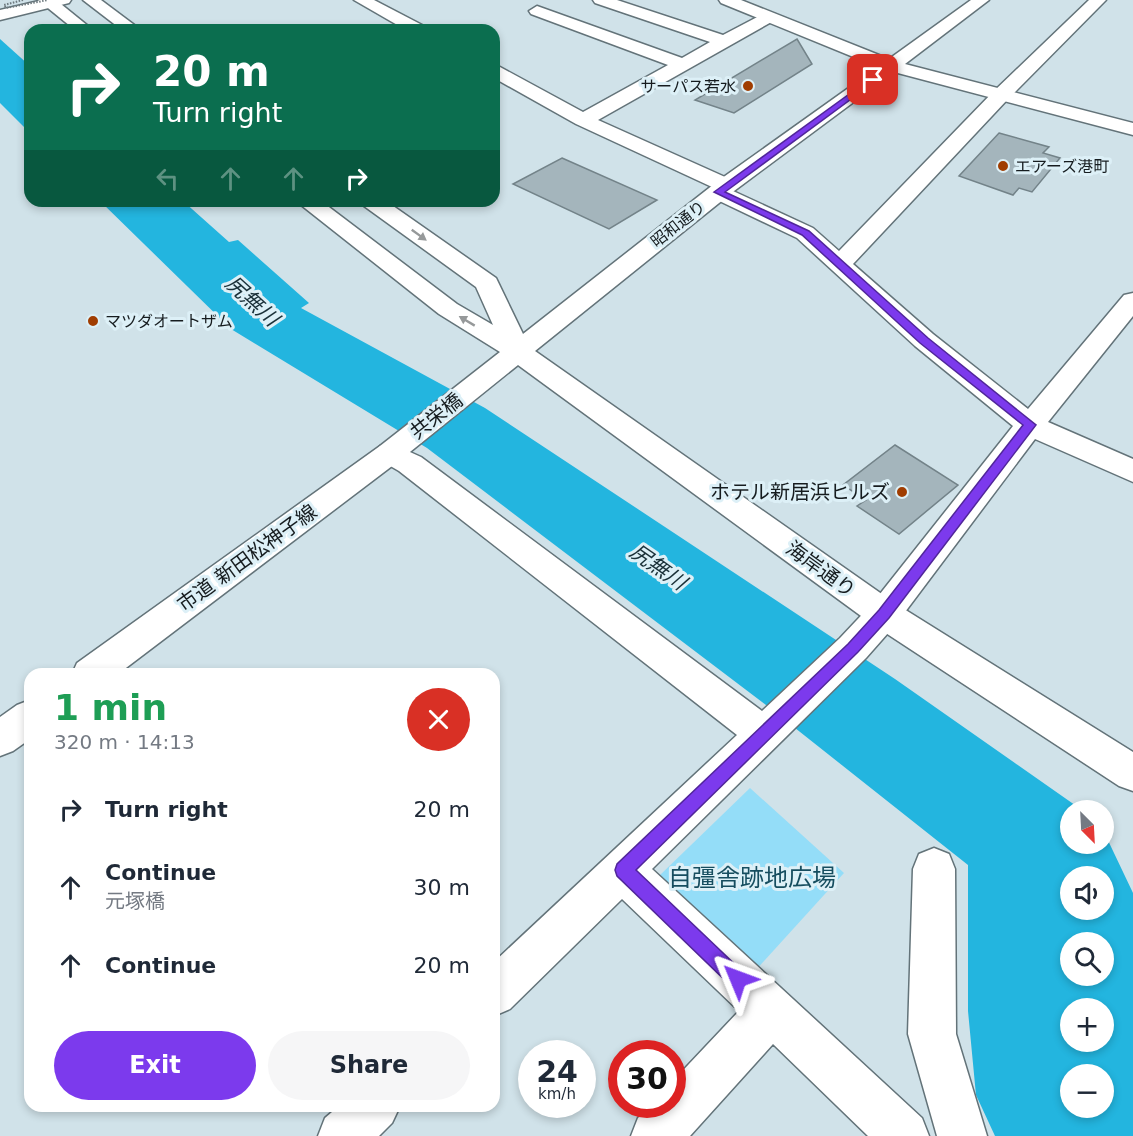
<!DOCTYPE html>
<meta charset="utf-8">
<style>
body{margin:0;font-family:"DejaVu Sans","Noto Sans JP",sans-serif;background:#f6f6f7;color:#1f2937;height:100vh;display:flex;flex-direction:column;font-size:22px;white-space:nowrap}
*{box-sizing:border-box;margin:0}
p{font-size:20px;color:#747a83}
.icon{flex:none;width:33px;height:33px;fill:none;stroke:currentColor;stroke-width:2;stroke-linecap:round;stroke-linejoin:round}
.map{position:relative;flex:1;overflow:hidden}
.sheet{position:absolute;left:24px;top:668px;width:476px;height:444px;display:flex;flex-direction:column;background:#fff;border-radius:18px;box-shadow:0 3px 9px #0003}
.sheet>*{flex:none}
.top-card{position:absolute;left:24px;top:24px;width:476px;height:183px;border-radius:18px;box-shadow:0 3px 9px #0003;background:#0b6e4f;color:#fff;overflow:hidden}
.needle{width:39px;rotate:156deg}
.tools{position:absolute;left:1060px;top:800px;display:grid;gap:12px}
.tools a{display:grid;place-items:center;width:54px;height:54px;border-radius:50%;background:#fff;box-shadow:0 3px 9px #0003;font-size:30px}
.speed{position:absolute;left:518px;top:1040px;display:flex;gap:12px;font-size:30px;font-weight:700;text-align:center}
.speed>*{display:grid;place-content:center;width:78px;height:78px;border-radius:50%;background:#fff;box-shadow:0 3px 9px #0003;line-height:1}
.speed small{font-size:15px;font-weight:400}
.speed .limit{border:9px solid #d22;background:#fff;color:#111}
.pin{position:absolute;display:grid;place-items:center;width:51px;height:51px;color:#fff;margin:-26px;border-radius:12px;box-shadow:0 3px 9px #0006}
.me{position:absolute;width:66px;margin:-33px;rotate:314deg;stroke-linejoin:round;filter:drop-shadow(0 0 4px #0008)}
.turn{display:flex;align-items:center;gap:21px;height:126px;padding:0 30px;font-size:27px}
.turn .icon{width:78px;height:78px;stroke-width:2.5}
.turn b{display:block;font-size:42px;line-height:51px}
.lanes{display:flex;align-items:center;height:57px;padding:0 30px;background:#0003;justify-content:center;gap:30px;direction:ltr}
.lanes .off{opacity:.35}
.round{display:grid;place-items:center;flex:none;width:63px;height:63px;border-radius:32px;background:#f6f6f7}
.head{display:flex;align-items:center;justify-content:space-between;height:102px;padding:0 30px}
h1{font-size:36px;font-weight:700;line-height:45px;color:#1e9e55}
.button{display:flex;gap:12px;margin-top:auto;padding:12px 30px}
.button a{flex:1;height:69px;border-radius:36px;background:#7c3aed;color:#fff;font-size:24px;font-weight:700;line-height:69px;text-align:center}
.button a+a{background:#f6f6f7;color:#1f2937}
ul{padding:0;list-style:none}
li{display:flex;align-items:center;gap:18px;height:78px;padding:0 30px}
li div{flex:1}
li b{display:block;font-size:22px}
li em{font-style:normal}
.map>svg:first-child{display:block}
.green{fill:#94ddf8}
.water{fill:#23b5df;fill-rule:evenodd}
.building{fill:#a4b5bc;stroke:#738389;stroke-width:1.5}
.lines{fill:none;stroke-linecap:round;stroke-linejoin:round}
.street-casing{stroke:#637379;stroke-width:3}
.secondary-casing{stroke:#637379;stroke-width:3}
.street{fill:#fff;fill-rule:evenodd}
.secondary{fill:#fff;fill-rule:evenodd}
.path-bridge{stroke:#6e7a7f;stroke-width:2;stroke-dasharray:1.5 1.5;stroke-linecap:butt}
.oneway{fill:#96999a}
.route{fill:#7c3aed;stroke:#51269a;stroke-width:1.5}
.poi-dot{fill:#a03d01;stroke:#ddf0f7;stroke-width:2}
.labels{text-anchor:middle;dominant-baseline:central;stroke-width:6;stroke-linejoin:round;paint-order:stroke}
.far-poi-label{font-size:16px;fill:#161c1f;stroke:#ddf0f7;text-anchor:start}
.far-street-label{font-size:16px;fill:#161c1f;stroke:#ddf0f7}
.street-label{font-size:20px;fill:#161c1f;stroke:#ddf0f7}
.poi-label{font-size:20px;fill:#161c1f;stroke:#ddf0f7;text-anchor:end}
.water-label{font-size:21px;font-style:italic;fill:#1a3038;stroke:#ddf0f7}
.near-park-label{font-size:24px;fill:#164d5f;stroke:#ddf0f7}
</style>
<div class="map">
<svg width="1133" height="1136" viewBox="0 0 1133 1136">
<rect width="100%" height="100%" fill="#d0e2e9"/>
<polygon class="green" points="750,788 844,873 754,972 659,876"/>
<g class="water">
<polygon points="0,39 30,66 30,133 0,103"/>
<path d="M100,201h83l46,41 9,-2 71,63 -8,5 184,100 410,271 187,131h-11v33h33v-11l29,61v243h-138l-19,-41 -8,-84v-146l-202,-160 -339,-257 -196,-119zM1071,876h33v33h-33zM1071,942h33v33h-33zM1071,1008h33v33h-33zM1071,1074h33v33h-33z"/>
</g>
<g class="building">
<polygon points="797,39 812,64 734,113 695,100"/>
<polygon points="999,133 1049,147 1043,153 1060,158 1032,192 1019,188 1013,195 959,176"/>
<polygon points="562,158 657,200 609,229 513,184"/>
<polygon points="895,445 958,485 899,534 857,506 866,500 843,485"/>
</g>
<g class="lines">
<defs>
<g id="street">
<polygon points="43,0 71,0 69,3 0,20 0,10"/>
<polygon points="354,0 374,0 424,26 426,30 406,30"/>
<polygon points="593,0 617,0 723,35 763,14 775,14 777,17 775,20 598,120 734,181 737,186 733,191 813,228 839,251 993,92 1089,0 1106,0 1007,100 853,264 933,334 1028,409 1124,295 1133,293 1133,316 1048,422 1133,459 1133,482 1035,439 896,624 866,658 652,869 922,1118 929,1136 868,1136 773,1044 690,1136 631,1136 638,1118 652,1104 672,1104 672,1082 739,1011 622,899 510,1009 494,1016 494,962 737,735 399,471 380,460 375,453 380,446 390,443 421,457 762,711 840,638 872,604 1013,426 915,346 797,238 711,197 708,192 712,187 576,124 494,78 494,66 500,67 583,112 668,65 531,14 529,11 537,6 682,58 710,42 595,3"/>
<polygon points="934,848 949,854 955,869 956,1034 987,1136 937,1136 908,1034 913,869 919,854"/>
<polygon points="339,1106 400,1106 392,1123 379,1136 318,1136 325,1118"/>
</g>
<g id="secondary">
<polygon points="38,0 56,0 93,30 75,30"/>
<polygon points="83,0 101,0 141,30 122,30"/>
<polygon points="719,0 741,0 889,59 971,0 989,0 905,64 1133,123 1133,135 894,72 734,191 535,351 896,604 1133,752 1133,791 1119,786 872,624 518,365 400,460 118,674 72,674 77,663 380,446 500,352 439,314 296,201 321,201 457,304 493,325 476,287 364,206 361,201 386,201 496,278 523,334 718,181 878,67 721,3"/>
<polygon points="30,700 30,739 13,751 0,756 0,717 17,705"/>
</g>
</defs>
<use href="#street" class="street-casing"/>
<use href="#secondary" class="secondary-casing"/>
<use href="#street" class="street"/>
<use href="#secondary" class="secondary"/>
<polyline class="path-bridge" points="23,0 4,5 6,8 48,0"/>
</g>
<defs><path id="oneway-solid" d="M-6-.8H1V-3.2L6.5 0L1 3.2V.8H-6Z" transform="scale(1.5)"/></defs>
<g class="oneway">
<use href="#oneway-solid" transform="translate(419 235) rotate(36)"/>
<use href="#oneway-solid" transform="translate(467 321) rotate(-149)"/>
</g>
<polygon class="route" points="870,79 877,80 725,192 809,231 928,338 1036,425 889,618 858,652 636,870 744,973 747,979 744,986 738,989 731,986 617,876 615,870 617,864 848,644 879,610 1023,425 920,343 802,235 714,192"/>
<g class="poi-dot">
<circle cx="748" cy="86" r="6"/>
<circle cx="1003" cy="166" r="6"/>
<circle cx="93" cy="321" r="6"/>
<circle cx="902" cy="492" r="6"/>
</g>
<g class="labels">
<g class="far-poi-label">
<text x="736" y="86" text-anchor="end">サーパス若水</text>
<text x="1015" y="166">エアーズ港町</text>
<text x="105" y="321">マツダオートザム</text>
</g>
<g class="far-street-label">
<text transform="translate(678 224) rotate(-38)">昭和通り</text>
</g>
<g class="street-label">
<text transform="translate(436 416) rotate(-38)">共栄橋</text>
<text transform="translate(247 558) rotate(-36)">市道 新田松神子線</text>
<text transform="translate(821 569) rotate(36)">海岸通り</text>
</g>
<g class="poi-label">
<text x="890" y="492">ホテル新居浜ヒルズ</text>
</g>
<g class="water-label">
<text transform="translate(252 301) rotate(42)">尻無川</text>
<text transform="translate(658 567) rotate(35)">尻無川</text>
</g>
<g class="near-park-label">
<text x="752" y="878">自彊舎跡地広場</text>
</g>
</g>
</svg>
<div class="tools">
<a><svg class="needle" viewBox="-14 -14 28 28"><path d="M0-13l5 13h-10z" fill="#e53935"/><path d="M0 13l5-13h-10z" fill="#747a83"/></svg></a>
<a><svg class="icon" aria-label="sound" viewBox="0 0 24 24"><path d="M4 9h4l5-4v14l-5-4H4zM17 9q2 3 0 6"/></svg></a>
<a><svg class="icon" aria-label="search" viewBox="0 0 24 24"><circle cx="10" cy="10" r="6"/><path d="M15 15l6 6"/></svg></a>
<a>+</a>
<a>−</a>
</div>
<div class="speed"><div>24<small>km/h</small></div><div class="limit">30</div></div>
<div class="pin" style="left:873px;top:80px;background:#d93025"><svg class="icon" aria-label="arrive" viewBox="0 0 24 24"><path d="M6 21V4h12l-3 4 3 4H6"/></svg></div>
<svg class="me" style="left:738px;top:979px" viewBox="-20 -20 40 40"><path d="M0-17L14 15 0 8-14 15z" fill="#7c3aed" stroke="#fff" stroke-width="4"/></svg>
<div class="top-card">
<div class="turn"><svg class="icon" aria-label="right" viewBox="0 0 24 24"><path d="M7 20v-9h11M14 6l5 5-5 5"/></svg><div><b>20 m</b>Turn right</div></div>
<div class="lanes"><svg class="icon off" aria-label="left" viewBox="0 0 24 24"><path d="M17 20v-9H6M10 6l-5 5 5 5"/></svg><svg class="icon off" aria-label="ahead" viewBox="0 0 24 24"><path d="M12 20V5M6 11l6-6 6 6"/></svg><svg class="icon off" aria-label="ahead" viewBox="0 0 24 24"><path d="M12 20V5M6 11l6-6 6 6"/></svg><svg class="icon" aria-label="right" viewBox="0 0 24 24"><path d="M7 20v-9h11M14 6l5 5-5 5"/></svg></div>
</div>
<section class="sheet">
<div class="head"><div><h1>1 min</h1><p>320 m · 14:13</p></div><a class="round" style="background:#d93025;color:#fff"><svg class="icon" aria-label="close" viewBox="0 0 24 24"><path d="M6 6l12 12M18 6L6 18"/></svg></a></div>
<ul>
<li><svg class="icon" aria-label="right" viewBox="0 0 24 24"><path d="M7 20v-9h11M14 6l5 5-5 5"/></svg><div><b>Turn right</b></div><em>20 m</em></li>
<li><svg class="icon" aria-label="ahead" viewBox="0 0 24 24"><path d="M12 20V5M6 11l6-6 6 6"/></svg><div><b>Continue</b><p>元塚橋</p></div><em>30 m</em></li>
<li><svg class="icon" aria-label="ahead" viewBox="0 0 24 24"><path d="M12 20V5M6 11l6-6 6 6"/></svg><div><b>Continue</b></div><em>20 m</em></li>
</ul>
<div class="button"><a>Exit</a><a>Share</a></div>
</section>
</div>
